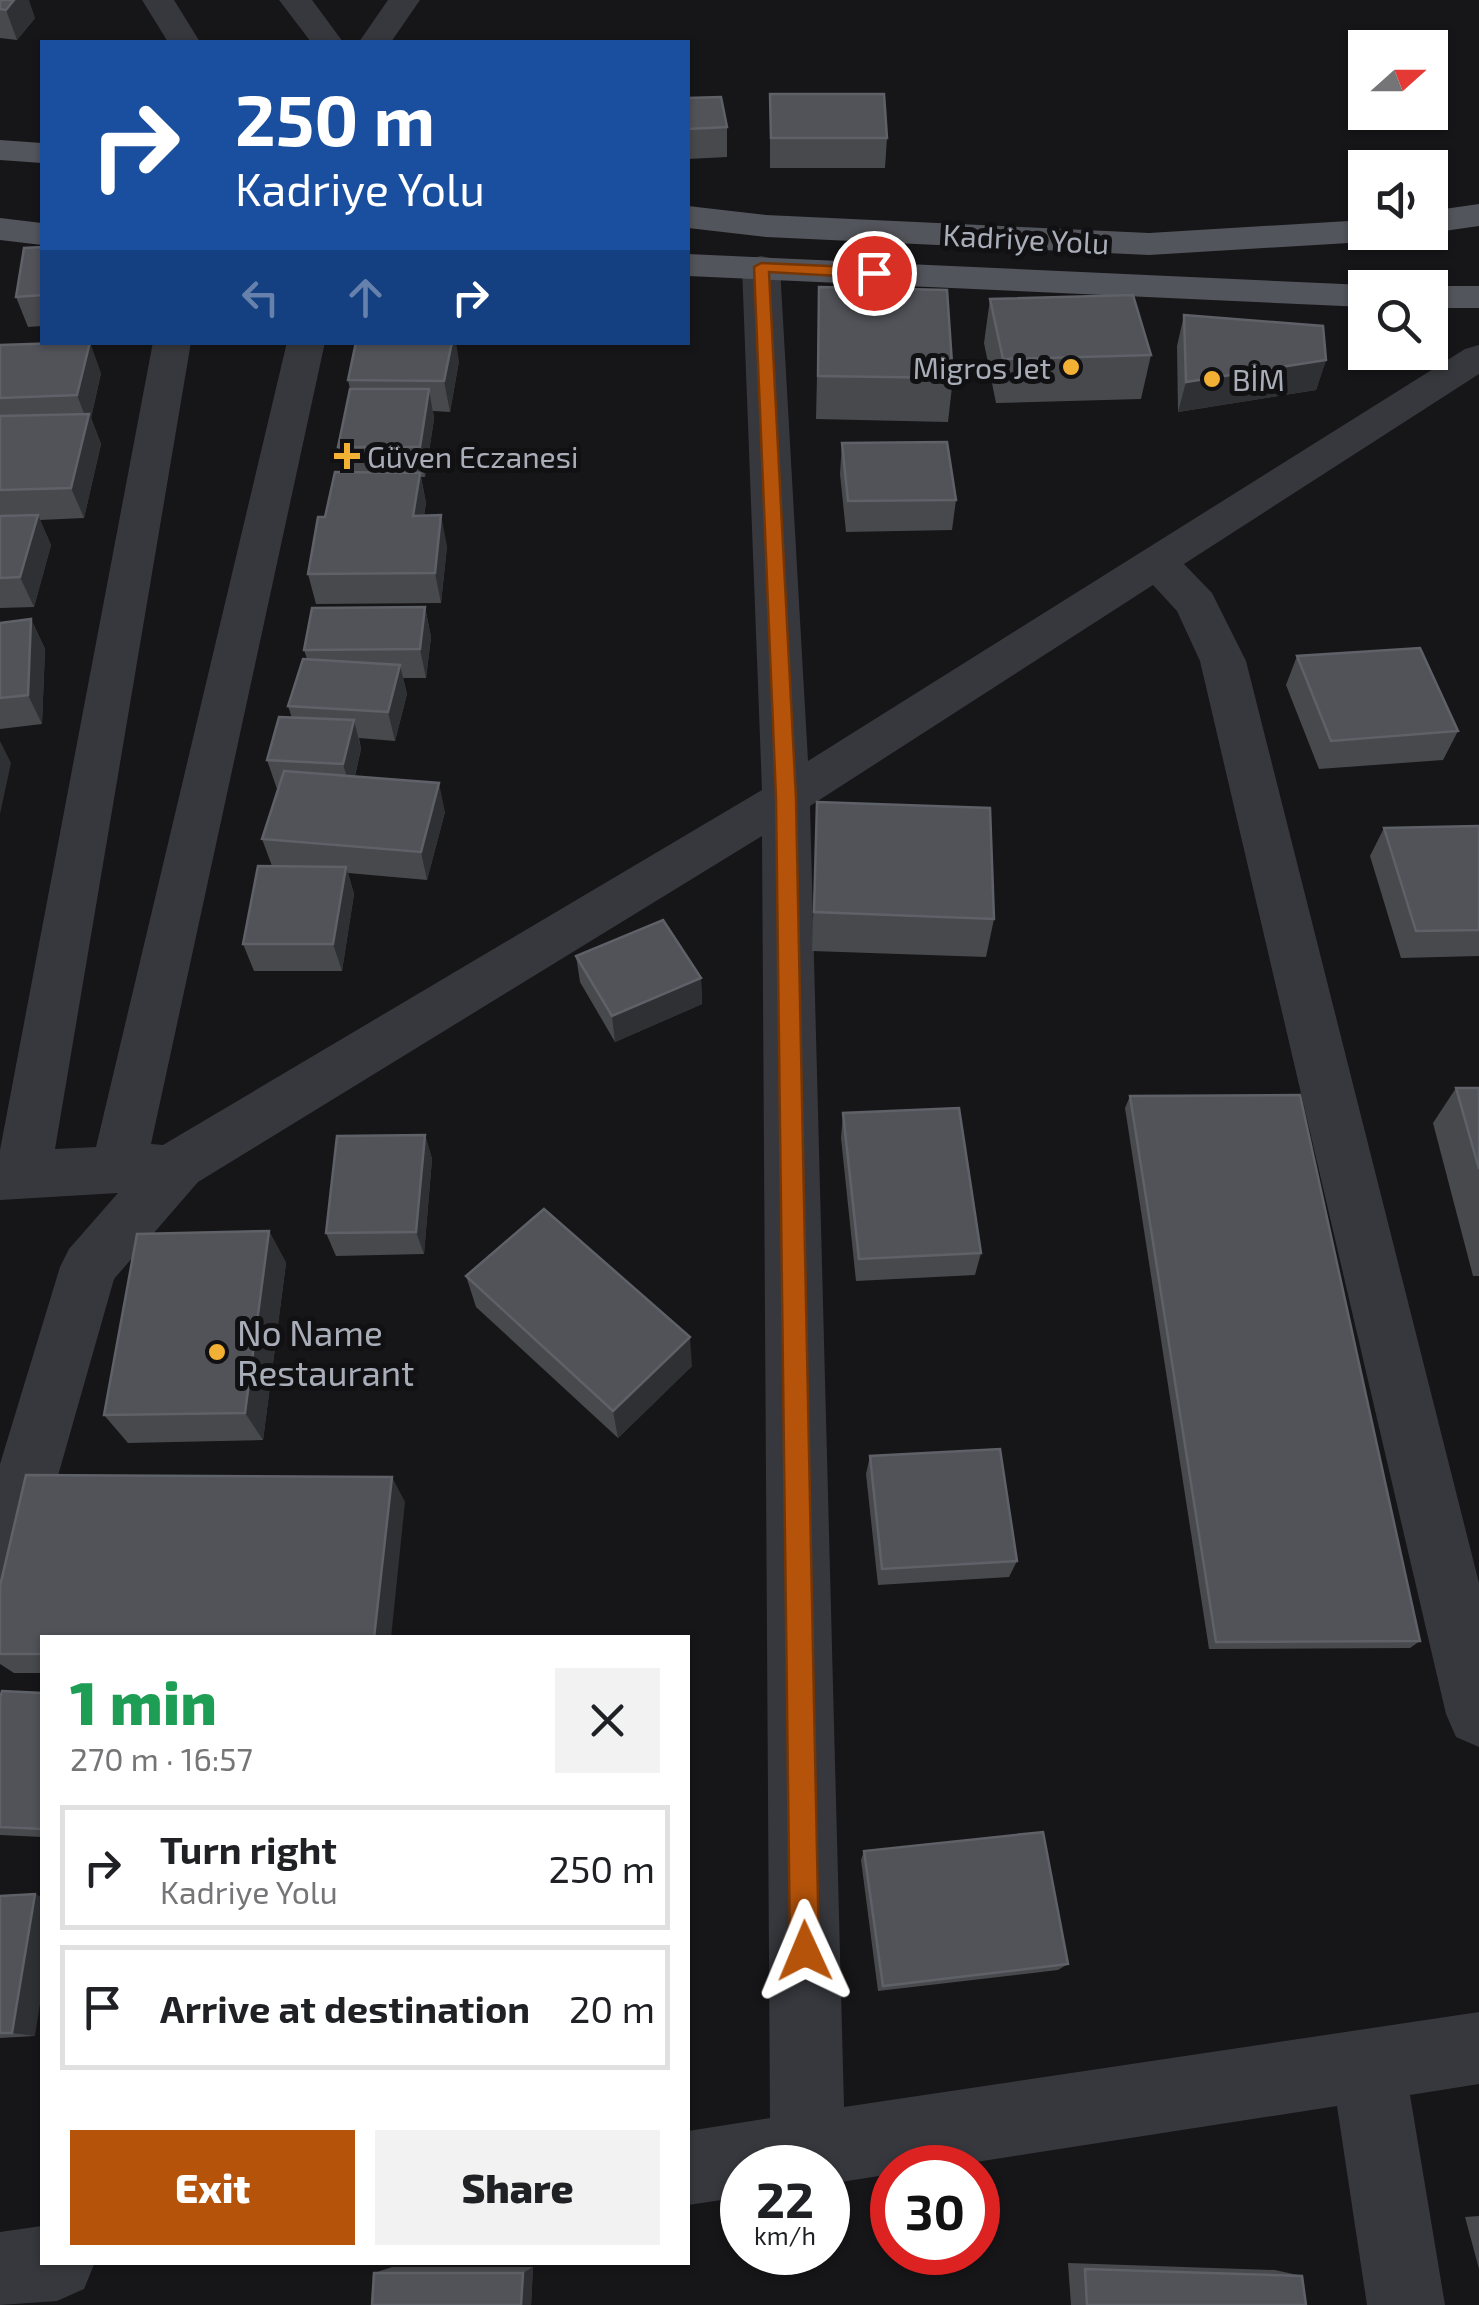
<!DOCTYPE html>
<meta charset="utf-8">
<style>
body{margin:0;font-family:"Exo 2",sans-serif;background:#f2f2f2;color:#202124;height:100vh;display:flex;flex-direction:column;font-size:38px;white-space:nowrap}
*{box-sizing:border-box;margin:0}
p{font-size:32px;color:#757577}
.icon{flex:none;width:55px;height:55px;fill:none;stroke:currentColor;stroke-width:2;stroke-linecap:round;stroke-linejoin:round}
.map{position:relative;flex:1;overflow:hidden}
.panel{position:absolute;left:40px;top:1635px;width:650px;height:630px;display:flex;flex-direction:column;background:#fff;border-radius:0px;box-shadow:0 2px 8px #0004}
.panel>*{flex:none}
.guide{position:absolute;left:40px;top:40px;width:650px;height:305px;border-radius:0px;box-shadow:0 2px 8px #0004;background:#1a4fa0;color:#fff;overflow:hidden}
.needle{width:65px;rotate:69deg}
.buttons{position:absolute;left:1348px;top:30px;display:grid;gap:20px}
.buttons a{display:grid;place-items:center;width:100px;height:100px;border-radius:0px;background:#fff;box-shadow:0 2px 8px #0004;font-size:50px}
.speed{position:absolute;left:720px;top:2145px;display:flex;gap:20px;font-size:50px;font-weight:700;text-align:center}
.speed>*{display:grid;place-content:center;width:130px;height:130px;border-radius:50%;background:#fff;box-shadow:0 2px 8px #0004;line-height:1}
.speed small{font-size:25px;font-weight:400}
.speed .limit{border:15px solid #d22;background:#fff;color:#111}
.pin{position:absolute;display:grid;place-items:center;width:85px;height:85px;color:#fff;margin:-42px;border:5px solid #fff;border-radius:50%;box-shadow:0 2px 10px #0007}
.me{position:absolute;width:110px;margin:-55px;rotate:359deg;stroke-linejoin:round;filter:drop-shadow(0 0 8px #0008)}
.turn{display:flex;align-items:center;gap:35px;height:210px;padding:0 30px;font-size:45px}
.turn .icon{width:130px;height:130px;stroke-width:2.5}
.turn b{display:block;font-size:70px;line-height:85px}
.lanes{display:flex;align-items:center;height:95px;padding:0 30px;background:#0003;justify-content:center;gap:50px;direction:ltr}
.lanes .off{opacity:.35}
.round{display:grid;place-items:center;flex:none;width:105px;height:105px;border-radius:0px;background:#f2f2f2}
.head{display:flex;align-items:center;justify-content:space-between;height:170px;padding:0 30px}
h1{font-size:60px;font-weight:800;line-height:75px;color:#1e9e55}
.primary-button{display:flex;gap:20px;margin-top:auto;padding:20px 30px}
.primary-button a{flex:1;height:115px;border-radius:0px;background:#b45309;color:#fff;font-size:40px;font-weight:800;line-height:115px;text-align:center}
.primary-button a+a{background:#f2f2f2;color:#202124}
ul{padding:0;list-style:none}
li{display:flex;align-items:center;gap:30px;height:125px;margin:0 20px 15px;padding:0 10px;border:5px solid #e0e0e0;border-radius:0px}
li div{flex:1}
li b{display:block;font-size:38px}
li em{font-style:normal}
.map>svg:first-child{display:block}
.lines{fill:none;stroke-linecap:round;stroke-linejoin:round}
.minor{fill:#37383d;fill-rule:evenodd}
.major{fill:#53555c;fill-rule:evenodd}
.wall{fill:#47494d}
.shaded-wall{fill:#2f3033}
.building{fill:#525359;stroke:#5f6168;stroke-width:2.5}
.route{fill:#b45309;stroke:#753606;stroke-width:2.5}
.poi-dot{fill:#f2b134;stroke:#111113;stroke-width:4}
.labels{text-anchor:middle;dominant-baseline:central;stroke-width:10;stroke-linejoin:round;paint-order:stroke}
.far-street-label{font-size:30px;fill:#a8adb8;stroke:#111113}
.far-poi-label{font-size:30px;fill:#a8adb8;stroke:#111113;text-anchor:start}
.poi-label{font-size:35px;fill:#a8adb8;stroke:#111113;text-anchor:start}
</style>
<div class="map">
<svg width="1479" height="2305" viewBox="0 0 1479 2305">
<rect width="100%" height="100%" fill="#161618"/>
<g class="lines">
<g class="minor">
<polygon points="142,0 174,0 200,42 168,42"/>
<polygon points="279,0 312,0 343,42 311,42"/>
<polygon points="388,0 420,0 391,42 359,42"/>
<polygon points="761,256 774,259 780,267 808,761 1465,349 1479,345 1479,374 1184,564 1212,593 1246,661 1479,1583 1479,1747 1456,1737 1446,1714 1200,661 1177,611 1153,585 810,806 844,2107 1479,2012 1479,2084 1410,2095 1445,2305 1367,2305 1337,2106 937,2168 892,2168 892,2174 828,2184 828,2168 742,2168 742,2197 688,2205 688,2131 770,2118 762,836 198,1182 114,1279 32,1567 22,1589 0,1598 0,1464 60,1267 69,1249 118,1193 0,1200 0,1150 153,342 191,342 55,1149 96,1147 287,342 325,342 151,1144 163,1145 762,790 742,267 748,259"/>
<polygon points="42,2226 42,2262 95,2262 84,2289 57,2301 0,2305 0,2232"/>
</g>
<g class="major">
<polygon points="0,140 42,143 42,163 0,160"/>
<polygon points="1479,204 1479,226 1430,233 1428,232 1430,211"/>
<polygon points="688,206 766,215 1149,233 1365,220 1365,232 1382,232 1378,239 1365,242 1149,255 766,237 688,228"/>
<polygon points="0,218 42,223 42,245 0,240"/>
<polygon points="688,254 1365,285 1376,288 1365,288 1365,307 688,276"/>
<polygon points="1430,286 1479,286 1479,308 1430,308 1430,288 1423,288"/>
</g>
</g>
<g class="wall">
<polygon points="0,0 35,18 17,40 0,38"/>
<polygon points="770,94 887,138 885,168 770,168"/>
<polygon points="688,98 727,127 727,157 688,159"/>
<polygon points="42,247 42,326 28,327 16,297"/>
<polygon points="819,287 953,378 948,422 816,419"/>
<polygon points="990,299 1151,355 1141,399 996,403 984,343"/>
<polygon points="1184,315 1326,360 1316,390 1178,412 1177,346"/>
<polygon points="0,345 101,373 91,418 101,444 84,518 40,520 51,545 34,607 0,608"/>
<polygon points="459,361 450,412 433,411 434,419 425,477 421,477 426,503 424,516 447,546 441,603 316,604 308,574 325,517 344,472 338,447 350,389 348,380"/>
<polygon points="842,443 956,500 952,530 846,532 840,474"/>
<polygon points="425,607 431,637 426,678 403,678 407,694 395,741 359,738 361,749 355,776 445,812 427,880 348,873 354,894 342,971 254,971 243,944 272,866 262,839 278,789 277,789 267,760 292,718 288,706 307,659 304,650"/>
<polygon points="31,619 45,649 42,724 0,729 0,623"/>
<polygon points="1297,656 1458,731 1443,760 1319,769 1286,685"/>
<polygon points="817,802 994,919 986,957 812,951"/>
<polygon points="1479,826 1479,956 1401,958 1370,856 1384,828"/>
<polygon points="576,956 701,978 702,1004 615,1042 580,982"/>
<polygon points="1456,1088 1479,1088 1479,1276 1473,1276 1433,1123"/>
<polygon points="1130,1096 1420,1641 1410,1648 1209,1649 1125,1108"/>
<polygon points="843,1113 981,1253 975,1275 856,1281 841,1138"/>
<polygon points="425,1135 432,1159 424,1254 336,1256 326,1233"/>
<polygon points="269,1231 286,1263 263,1440 128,1443 104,1415"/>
<polygon points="466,1276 692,1366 618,1438 476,1307"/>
<polygon points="870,1456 1017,1561 1009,1577 878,1585 866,1474"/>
<polygon points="405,1502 42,1638 42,1673 14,1673 0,1664 0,1586"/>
<polygon points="42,1693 42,1837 0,1835 0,1698"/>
<polygon points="864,1851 1068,1964 1058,1970 878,1991 861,1860"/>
<polygon points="0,1896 35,2036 0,2038"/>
<polygon points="1479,2216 1479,2269 1465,2217"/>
<polygon points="1068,2263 1275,2270 1302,2276 1306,2305 1071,2305"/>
<polygon points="392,2267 533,2267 531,2305 372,2305 374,2273"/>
</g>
<g class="shaded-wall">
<polygon points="14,0 29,0 35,18 17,40 6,10"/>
<polygon points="90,342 101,373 91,418 101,444 84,518 71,488 87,421 77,395"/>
<polygon points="452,342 456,342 459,361 450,412 444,381"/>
<polygon points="1326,360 1316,390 1178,412 1186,382"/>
<polygon points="429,389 434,419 425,477 420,447"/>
<polygon points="420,473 426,503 419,546 413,516"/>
<polygon points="38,515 51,545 34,607 20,577"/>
<polygon points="441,515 447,546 441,603 435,573"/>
<polygon points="425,607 431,637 426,678 420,649"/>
<polygon points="31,619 45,649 42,724 28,695"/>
<polygon points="400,665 407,694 395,741 388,712"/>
<polygon points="354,720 361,749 351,792 343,764"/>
<polygon points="0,741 11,763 0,814"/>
<polygon points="439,783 445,812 427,880 421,852"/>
<polygon points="346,867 354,894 342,971 333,944"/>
<polygon points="701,978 702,1004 615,1042 612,1016"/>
<polygon points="425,1135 432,1159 424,1254 416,1232"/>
<polygon points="269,1231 286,1263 263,1440 245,1413"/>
<polygon points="690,1337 692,1366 618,1438 613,1411"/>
<polygon points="392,1477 405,1502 391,1638 374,1638"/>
<polygon points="35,1894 42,1897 42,1991 35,2036 12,2033"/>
<polygon points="533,2267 531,2305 521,2305 523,2273"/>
</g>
<g class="building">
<polygon points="0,0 14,0 6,10 0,9"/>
<polygon points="770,94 884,94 887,138 771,138"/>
<polygon points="721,97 727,127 688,129 688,98"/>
<polygon points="42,247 42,295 16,297 24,248"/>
<polygon points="819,287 947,290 953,378 818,376"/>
<polygon points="1133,295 1151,355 1003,359 990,299"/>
<polygon points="1184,315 1323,326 1326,360 1186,382"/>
<polygon points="90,342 77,395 0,398 0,345"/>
<polygon points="356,342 452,342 444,381 348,380"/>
<polygon points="350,389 429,389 420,447 338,447"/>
<polygon points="89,414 71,488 0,490 0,416"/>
<polygon points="947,442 956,500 848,501 842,443"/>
<polygon points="335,472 420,473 413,516 441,515 435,573 308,574 318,517 325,517"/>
<polygon points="38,515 20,577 0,578 0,516"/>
<polygon points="425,607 420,649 304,650 312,608"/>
<polygon points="31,619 28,695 0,698 0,623"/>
<polygon points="1420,648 1458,731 1331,741 1297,656"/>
<polygon points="303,659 400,665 388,712 288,706"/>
<polygon points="279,717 354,720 343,764 267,760"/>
<polygon points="284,771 439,783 421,852 262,839"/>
<polygon points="817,802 990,808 994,919 814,912"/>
<polygon points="1479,826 1479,930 1416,931 1384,828"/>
<polygon points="258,866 346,867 333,944 243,944"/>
<polygon points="663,920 701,978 612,1016 576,956"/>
<polygon points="1456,1088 1479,1088 1479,1169"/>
<polygon points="1300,1095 1420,1641 1216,1642 1130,1096"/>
<polygon points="959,1108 981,1253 859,1259 843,1113"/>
<polygon points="425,1135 416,1232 326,1233 337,1136"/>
<polygon points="544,1209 690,1337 613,1411 466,1276"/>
<polygon points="269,1231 245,1413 104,1415 137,1234"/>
<polygon points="1000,1449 1017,1561 882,1569 870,1456"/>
<polygon points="26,1475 392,1477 374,1638 42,1638 42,1654 0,1654 0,1586"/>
<polygon points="2,1691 42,1693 42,1829 0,1827 0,1698"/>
<polygon points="1043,1832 1068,1964 883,1986 864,1851"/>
<polygon points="35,1894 12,2033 0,2033 0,1896"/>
<polygon points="1085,2269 1302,2276 1306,2305 1087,2305"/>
<polygon points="374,2273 523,2273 521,2305 372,2305"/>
</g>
<polygon class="route" points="761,263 874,268 881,273 874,278 769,272 796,798 819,1951 815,1961 805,1965 794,1961 790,1951 776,798 754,267"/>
<g class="poi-dot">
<circle cx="1071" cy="367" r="10"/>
<circle cx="1212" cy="379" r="10"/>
<path d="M342 441h10v10h10v10h-10v10h-10v-10h-10v-10h10z"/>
<circle cx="217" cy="1352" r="10"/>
</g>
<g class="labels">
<g class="far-street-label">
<text transform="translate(1026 238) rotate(3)">Kadriye Yolu</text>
</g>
<g class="far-poi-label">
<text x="1051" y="367" text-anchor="end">Migros Jet</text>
<text x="1232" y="379">BİM</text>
<text x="367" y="456">Güven Eczanesi</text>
</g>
<g class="poi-label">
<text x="237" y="1332">No Name<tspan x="237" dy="40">Restaurant</tspan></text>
</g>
</g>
</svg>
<div class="buttons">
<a><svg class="needle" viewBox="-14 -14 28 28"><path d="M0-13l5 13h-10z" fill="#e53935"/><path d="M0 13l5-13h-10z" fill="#757577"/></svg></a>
<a><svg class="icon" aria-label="sound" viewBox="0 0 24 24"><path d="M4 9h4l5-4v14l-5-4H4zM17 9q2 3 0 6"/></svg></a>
<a><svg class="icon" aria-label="search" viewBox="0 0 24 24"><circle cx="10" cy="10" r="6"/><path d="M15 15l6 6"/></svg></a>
</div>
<div class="speed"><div>22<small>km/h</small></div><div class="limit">30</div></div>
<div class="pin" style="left:874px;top:273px;background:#d93025"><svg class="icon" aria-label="arrive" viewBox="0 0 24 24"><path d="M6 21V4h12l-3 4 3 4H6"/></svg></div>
<svg class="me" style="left:805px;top:1951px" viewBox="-20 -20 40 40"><path d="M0-17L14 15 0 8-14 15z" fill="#b45309" stroke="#fff" stroke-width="4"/></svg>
<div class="guide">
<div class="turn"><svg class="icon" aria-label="right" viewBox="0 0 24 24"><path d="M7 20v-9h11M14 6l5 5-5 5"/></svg><div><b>250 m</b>Kadriye Yolu</div></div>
<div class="lanes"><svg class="icon off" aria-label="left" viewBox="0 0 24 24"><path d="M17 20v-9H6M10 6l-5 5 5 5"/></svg><svg class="icon off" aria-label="ahead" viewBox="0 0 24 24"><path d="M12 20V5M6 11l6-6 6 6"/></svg><svg class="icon" aria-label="right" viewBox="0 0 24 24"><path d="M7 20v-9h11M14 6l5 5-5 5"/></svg></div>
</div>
<section class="panel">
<div class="head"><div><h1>1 min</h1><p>270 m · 16:57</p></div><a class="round"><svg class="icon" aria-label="close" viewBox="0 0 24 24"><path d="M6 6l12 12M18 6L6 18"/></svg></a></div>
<ul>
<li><svg class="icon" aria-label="right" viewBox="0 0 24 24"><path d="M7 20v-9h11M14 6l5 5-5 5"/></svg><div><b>Turn right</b><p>Kadriye Yolu</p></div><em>250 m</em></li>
<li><svg class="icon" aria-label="arrive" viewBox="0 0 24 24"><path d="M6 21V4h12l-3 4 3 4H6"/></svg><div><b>Arrive at destination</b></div><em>20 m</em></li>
</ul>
<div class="primary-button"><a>Exit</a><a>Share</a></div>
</section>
</div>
